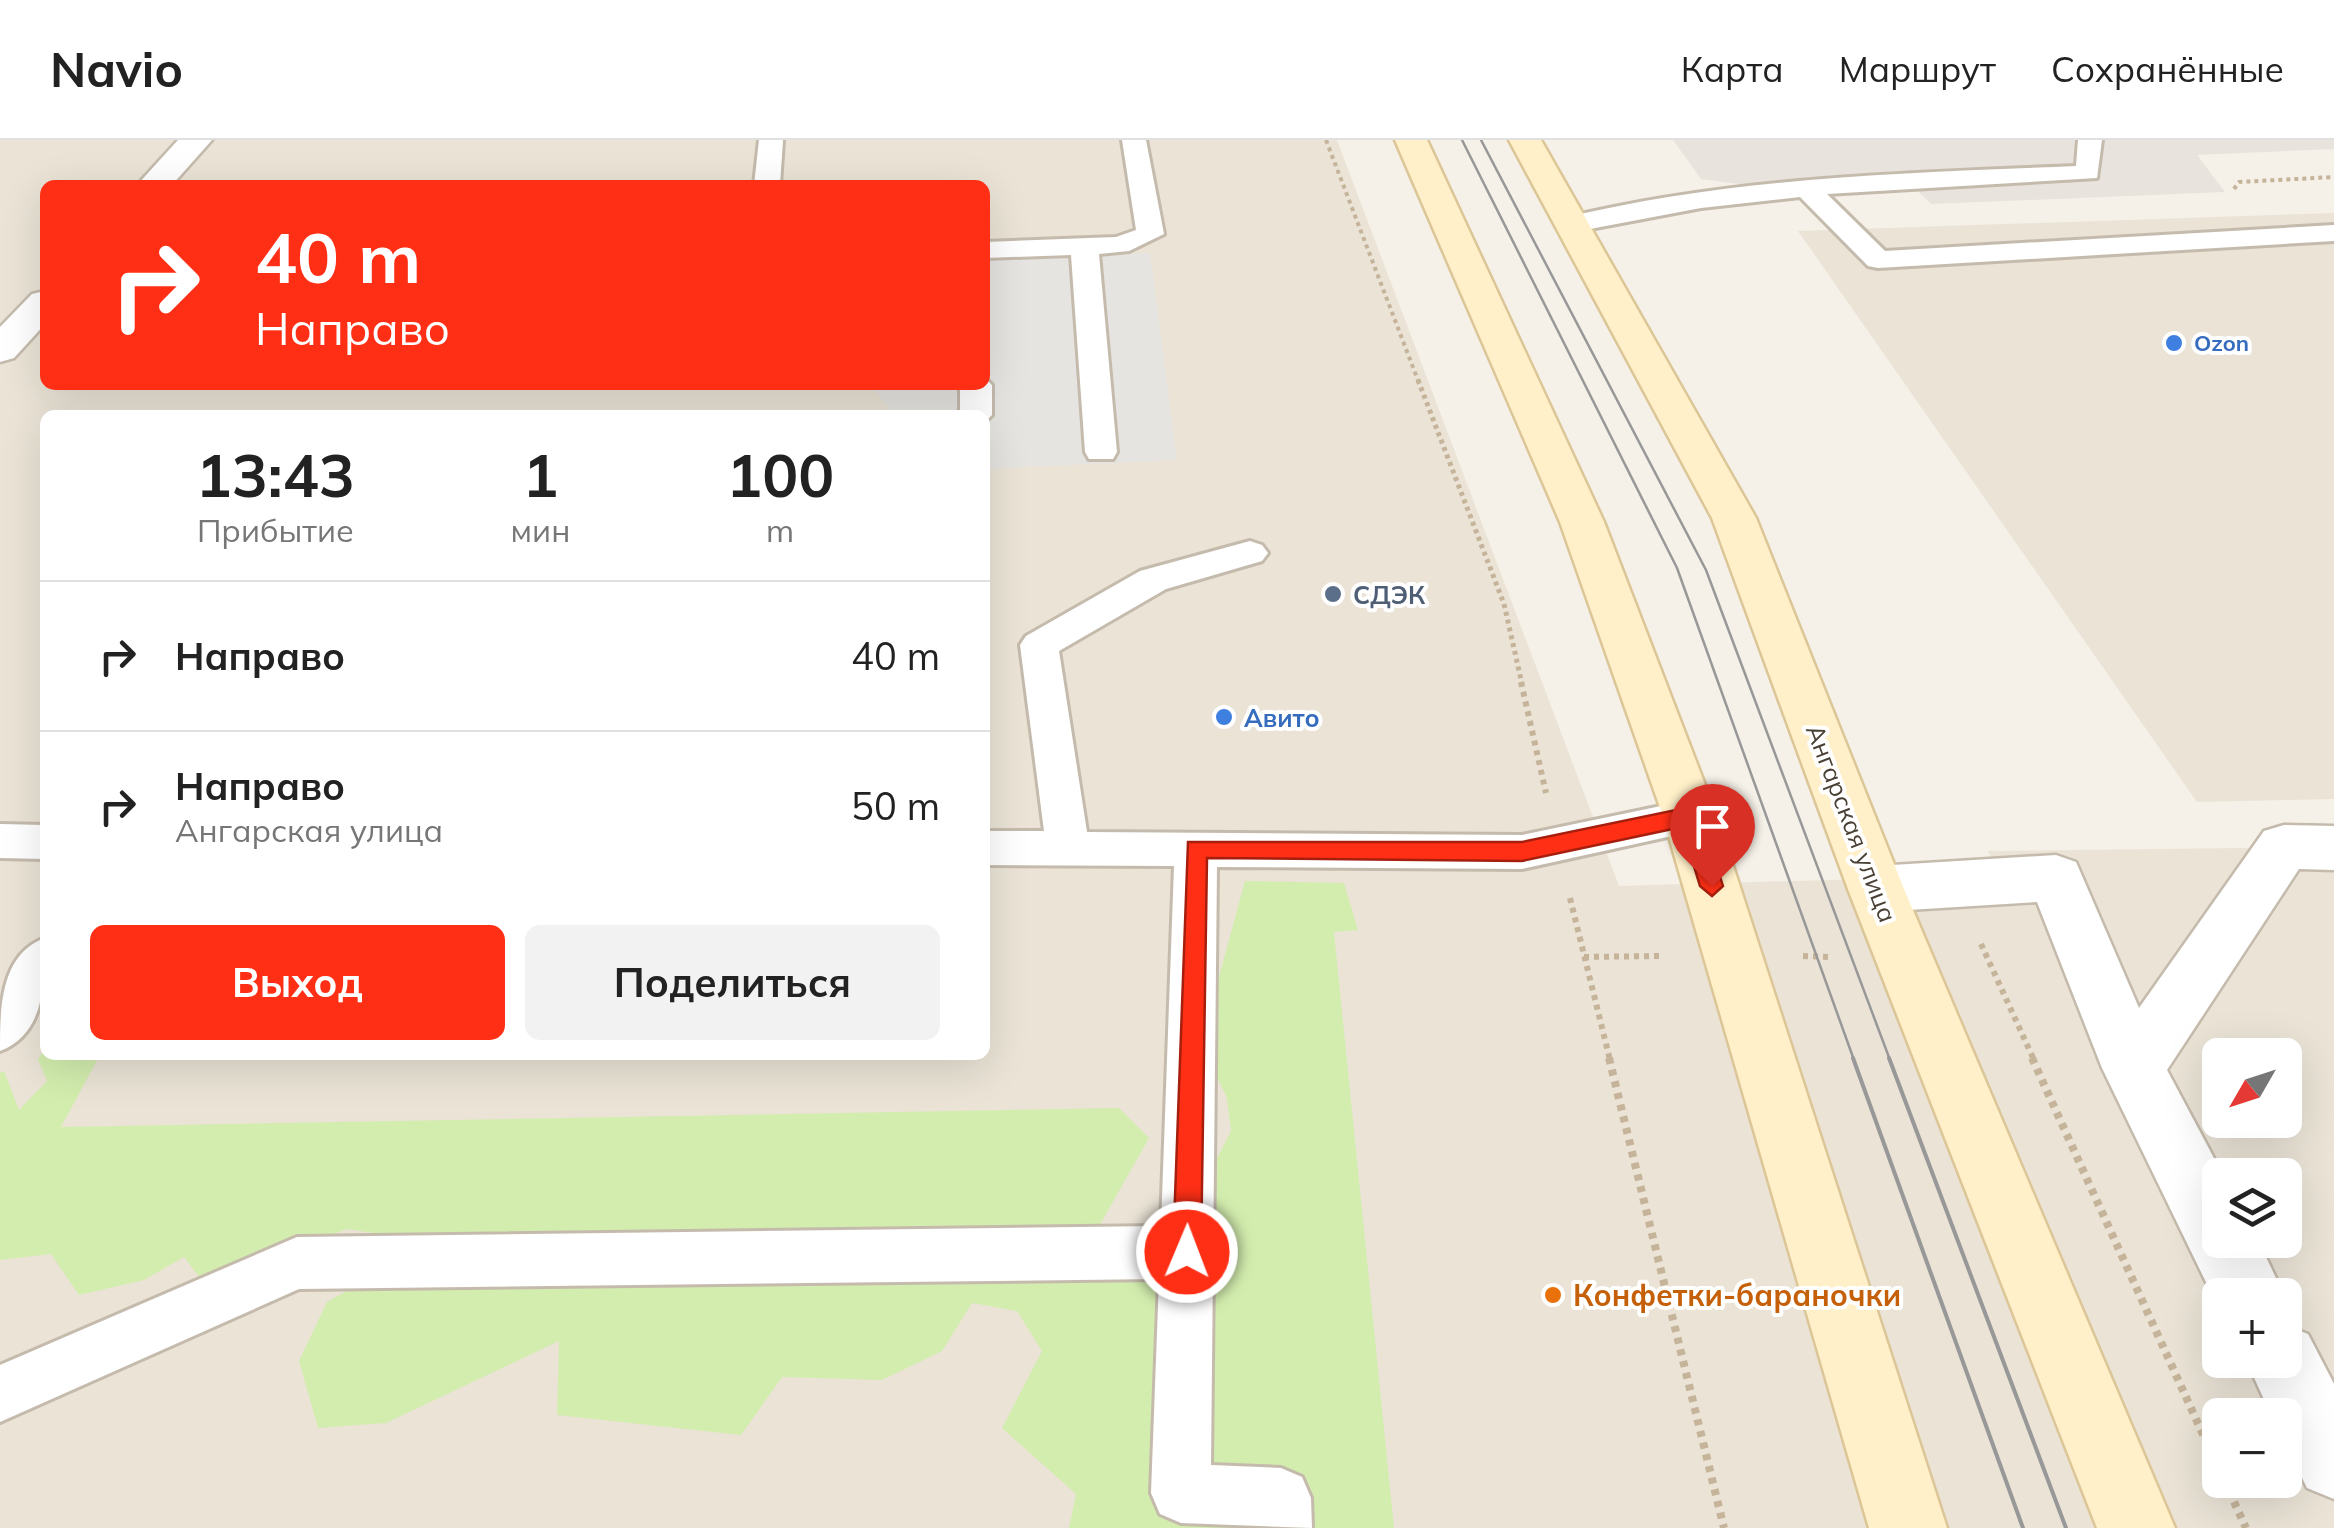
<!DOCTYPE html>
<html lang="ru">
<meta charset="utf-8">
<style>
body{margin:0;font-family:Mulish,sans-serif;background:#f2f2f2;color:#222;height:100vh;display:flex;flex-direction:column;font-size:38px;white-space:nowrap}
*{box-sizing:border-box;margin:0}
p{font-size:32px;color:#767676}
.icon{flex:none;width:55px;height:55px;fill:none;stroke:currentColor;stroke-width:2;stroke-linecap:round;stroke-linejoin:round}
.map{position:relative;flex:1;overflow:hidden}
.sheet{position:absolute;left:40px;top:270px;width:950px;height:650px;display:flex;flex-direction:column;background:#fff;border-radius:15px;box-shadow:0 10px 40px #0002}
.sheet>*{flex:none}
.top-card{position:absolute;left:40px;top:40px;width:950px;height:210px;border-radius:15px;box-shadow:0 10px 40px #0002;background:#ff2f16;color:#fff;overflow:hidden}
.needle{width:65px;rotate:231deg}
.controls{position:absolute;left:2202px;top:898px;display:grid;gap:20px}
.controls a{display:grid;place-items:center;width:100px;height:100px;border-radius:15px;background:#fff;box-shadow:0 10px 40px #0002;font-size:50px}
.pin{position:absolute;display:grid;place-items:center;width:85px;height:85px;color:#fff;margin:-102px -42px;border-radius:50% 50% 50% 0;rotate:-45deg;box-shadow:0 0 10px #0007}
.pin .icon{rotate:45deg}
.me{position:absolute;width:110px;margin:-55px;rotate:1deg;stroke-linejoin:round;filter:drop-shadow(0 0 8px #0008)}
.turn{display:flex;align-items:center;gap:35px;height:210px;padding:0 50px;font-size:45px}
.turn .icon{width:130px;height:130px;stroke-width:2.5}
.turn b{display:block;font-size:70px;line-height:85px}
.eta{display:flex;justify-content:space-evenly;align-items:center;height:170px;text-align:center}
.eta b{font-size:60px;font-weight:700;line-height:70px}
.action{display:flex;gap:20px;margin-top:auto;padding:20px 50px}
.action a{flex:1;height:115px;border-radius:15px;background:#ff2f16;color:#fff;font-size:40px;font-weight:700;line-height:115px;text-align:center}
.action a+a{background:#f2f2f2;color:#222}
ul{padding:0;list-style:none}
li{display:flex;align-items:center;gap:30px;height:150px;padding:0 50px;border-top:2px solid #e0e0e0}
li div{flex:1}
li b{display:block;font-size:38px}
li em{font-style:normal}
header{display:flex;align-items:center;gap:60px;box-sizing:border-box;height:140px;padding:0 50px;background:#fff;border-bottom:2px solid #e0e0e0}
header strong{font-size:48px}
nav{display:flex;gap:55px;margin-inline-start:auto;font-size:35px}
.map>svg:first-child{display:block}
.residential{fill:#eae3d6;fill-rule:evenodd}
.industrial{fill:#e8e3dd}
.green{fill:#d3edae}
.parking{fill:#e6e4e0}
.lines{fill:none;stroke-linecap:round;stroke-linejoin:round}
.lane-casing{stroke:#c5bbad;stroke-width:6}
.street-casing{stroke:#c5bbad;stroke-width:5}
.secondary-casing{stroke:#dcc697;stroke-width:5}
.path-far3{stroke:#c5b49a;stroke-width:4;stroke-dasharray:4 4;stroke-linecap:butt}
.path-far2{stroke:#c5b49a;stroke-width:5;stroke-dasharray:4 4;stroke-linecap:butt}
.path-far1{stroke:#c5b49a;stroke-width:6;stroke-dasharray:5 5;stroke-linecap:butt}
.path{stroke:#c5b49a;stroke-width:8;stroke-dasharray:6 6;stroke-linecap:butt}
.lane{fill:#fff;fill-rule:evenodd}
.street{fill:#fff;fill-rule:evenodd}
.secondary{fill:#fff0c9;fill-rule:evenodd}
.tram-far1{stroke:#989898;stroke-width:2.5}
.tram{stroke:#989898;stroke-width:4}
.route{fill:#ff2f16;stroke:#a61f0e;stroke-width:2.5}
.shop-dot{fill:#3f7fe0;stroke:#fff;stroke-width:4}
.service-dot{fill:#5c6f8a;stroke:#fff;stroke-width:4}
.food-dot{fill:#e8710a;stroke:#fff;stroke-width:4}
.labels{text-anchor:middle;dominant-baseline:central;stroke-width:8;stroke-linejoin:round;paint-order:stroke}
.far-shop-label{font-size:22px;font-weight:bold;fill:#366cbe;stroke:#fff;text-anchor:start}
.service-label{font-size:25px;font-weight:bold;fill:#4e5e75;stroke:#fff;text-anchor:start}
.shop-label{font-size:25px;font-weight:bold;fill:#366cbe;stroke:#fff;text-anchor:start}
.street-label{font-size:25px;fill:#4a4136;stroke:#fff}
.near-food-label{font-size:30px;font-weight:bold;fill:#c56008;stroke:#fff;text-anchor:start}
</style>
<header>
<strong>Navio</strong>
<nav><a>Карта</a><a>Маршрут</a><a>Сохранённые</a></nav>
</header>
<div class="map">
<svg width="2334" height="1388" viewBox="0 0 2334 1388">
<rect width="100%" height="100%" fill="#f5f1e8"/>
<g class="residential">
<path d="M0,0h1337l282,746 381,-11 -12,-24 346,-4v681h-2334zM45,45h940v200h-940zM45,275h940v640h-940zM2220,915h65v65h-65zM2220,1035h65v65h-65zM2220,1155h65v65h-65zM2220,1275h65v65h-65z"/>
<polygon points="2334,73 2334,659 2197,662 1798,91"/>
</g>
<polygon class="industrial" points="1673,0 2334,0 2334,9 2197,15 2225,52 1931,64 1899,33 1746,45 1701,39"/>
<polygon class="green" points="1245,741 1344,743 1358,790 1334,792 1394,1388 1069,1388 1076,1354 1002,1288 1042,1211 1017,1171 972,1163 942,1211 882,1240 782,1237 741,1295 557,1275 559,1201 386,1283 318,1288 299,1221 327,1162 433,1102 347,1089 203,1142 184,1117 144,1140 79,1155 51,1114 0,1120 0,933 4,931 19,970 47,941 38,919 45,909 45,915 100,915 61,987 1119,968 1149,998 1093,1097 1196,1108 1197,1057 1231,991 1227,958 1201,903"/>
<polygon class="parking" points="1150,113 1177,320 985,329 985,275 894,275 871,245 985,245 985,119"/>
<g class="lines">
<defs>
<g id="lane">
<polygon points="759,0 783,0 780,45 754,45"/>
<polygon points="1122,0 1146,0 1164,94 1129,111 1099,114 1117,312 1113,319 1089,319 1085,312 1071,115 985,118 985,102 1116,97 1136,90"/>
<path d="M2078,0h24l-5,38 -270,16 58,57 449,-26v16l-456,27 -10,-2 -68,-69 -99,11 -127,24 -13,-8 3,-6c167,-41 341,-45 512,-52z"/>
<polygon points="985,238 992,245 992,275 985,282 985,275 960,275 960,245 985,245"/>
<polygon points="1250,401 1262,405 1268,413 1262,421 1166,449 1059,511 1087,692 1522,695 1690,660 1705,664 1711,676 1705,688 1690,692 1522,729 1217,727 1211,1325 1281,1328 1302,1337 1311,1358 1312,1388 1181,1383 1160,1374 1151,1353 1159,1139 299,1149 0,1282 0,1225 297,1097 1161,1086 1174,726 985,725 985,691 1044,691 1020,505 1026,496 1140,431"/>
<polygon points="0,684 45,685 45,719 0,718"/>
<path d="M45,798c0,41 1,96 -45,113 0,-42 0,-97 45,-113z"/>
</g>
<g id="street">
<polygon points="178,0 212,0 172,45 137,45"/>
<polygon points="45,151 45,184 14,218 0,222 0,187 32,154"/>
<polygon points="2284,685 2334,686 2334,730 2299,729 2167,930 2223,1035 2220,1100 2258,1100 2284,1155 2220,1155 2220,1171 2102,928 2037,762 1876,772 1856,765 1848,749 1856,733 1876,726 2056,715 2076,722 2139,868 2264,691"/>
<polygon points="2285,1185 2308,1194 2334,1244 2334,1359 2307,1348 2285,1303 2285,1275 2271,1275 2246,1220 2285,1220"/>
</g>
<g id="secondary">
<polygon points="1395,0 1427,0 1604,382 1717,676 1947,1388 1869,1388 1663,676 1560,382"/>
<polygon points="1509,0 1541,0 1756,378 1904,749 2175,1388 2097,1388 1848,749 1712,378"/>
</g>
</defs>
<use href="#lane" class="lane-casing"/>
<use href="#street" class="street-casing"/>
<use href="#secondary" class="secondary-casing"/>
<g class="path-far3">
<polyline points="1326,0 1419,243"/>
<polyline points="2234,49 2239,42 2334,37"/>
</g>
<polyline class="path-far2" points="1418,240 1504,464 1522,544"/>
<g class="path-far1">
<polyline points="1521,542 1546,653"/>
<polyline points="1570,758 1610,920"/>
<polyline points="1981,804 2034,920"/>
<polyline points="1803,816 1831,817"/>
<polyline points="1584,817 1661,816"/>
</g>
<g class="path">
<polyline points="1609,918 1724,1388"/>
<polyline points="2032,918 2220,1332"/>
<polyline points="2224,1340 2246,1388"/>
</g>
<use href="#lane" class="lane"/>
<use href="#street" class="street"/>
<use href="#secondary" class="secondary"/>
<g class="tram-far1">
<polyline points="1462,0 1677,428 1854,920"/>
<polyline points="1481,0 1706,430 1890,920"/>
</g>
<g class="tram">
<polyline points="1853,918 2023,1388"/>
<polyline points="1889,918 2066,1388"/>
</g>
</g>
<polygon class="route" points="1690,667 1701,676 1723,746 1712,756 1700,746 1682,687 1522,721 1207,718 1201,1112 1197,1122 1187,1126 1177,1122 1173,1112 1188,702 1522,702"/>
<g class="shop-dot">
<circle cx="2174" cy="203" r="10"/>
<circle cx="1224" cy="577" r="10"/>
</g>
<circle class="service-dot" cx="1333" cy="454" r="10"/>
<circle class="food-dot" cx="1553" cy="1155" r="10"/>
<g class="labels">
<g class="far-shop-label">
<text x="2194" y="203">Ozon</text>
</g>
<g class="service-label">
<text x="1353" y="454">СДЭК</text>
</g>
<g class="shop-label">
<text x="1244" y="577">Авито</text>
</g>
<g class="street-label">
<text transform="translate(1852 683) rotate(69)">Ангарская улица</text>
</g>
<g class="near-food-label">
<text x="1573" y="1155">Конфетки-бараночки</text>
</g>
</g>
</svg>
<div class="controls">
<a><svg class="needle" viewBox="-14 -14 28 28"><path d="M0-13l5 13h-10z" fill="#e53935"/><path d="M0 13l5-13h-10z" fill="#767676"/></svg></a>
<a><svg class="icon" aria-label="layers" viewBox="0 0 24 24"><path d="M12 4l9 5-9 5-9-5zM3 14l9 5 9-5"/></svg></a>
<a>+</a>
<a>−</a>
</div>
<div class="pin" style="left:1712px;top:746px;background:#d93025"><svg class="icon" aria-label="arrive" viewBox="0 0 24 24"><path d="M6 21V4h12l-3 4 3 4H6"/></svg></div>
<svg class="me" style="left:1187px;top:1112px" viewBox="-20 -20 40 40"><circle r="17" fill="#ff2f16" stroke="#fff" stroke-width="3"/><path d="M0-11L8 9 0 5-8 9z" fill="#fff"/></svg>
<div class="top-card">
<div class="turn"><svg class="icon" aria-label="right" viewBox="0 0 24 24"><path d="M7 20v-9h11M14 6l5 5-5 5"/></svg><div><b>40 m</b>Направо</div></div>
</div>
<section class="sheet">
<div class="eta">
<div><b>13:43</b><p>Прибытие</p></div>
<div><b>1</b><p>мин</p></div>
<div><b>100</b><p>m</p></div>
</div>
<ul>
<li><svg class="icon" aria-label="right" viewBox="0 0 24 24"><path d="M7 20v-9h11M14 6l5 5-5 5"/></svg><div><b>Направо</b></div><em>40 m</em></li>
<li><svg class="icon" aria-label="right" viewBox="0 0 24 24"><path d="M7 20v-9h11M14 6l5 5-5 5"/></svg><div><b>Направо</b><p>Ангарская улица</p></div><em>50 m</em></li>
</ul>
<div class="action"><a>Выход</a><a>Поделиться</a></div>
</section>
</div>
